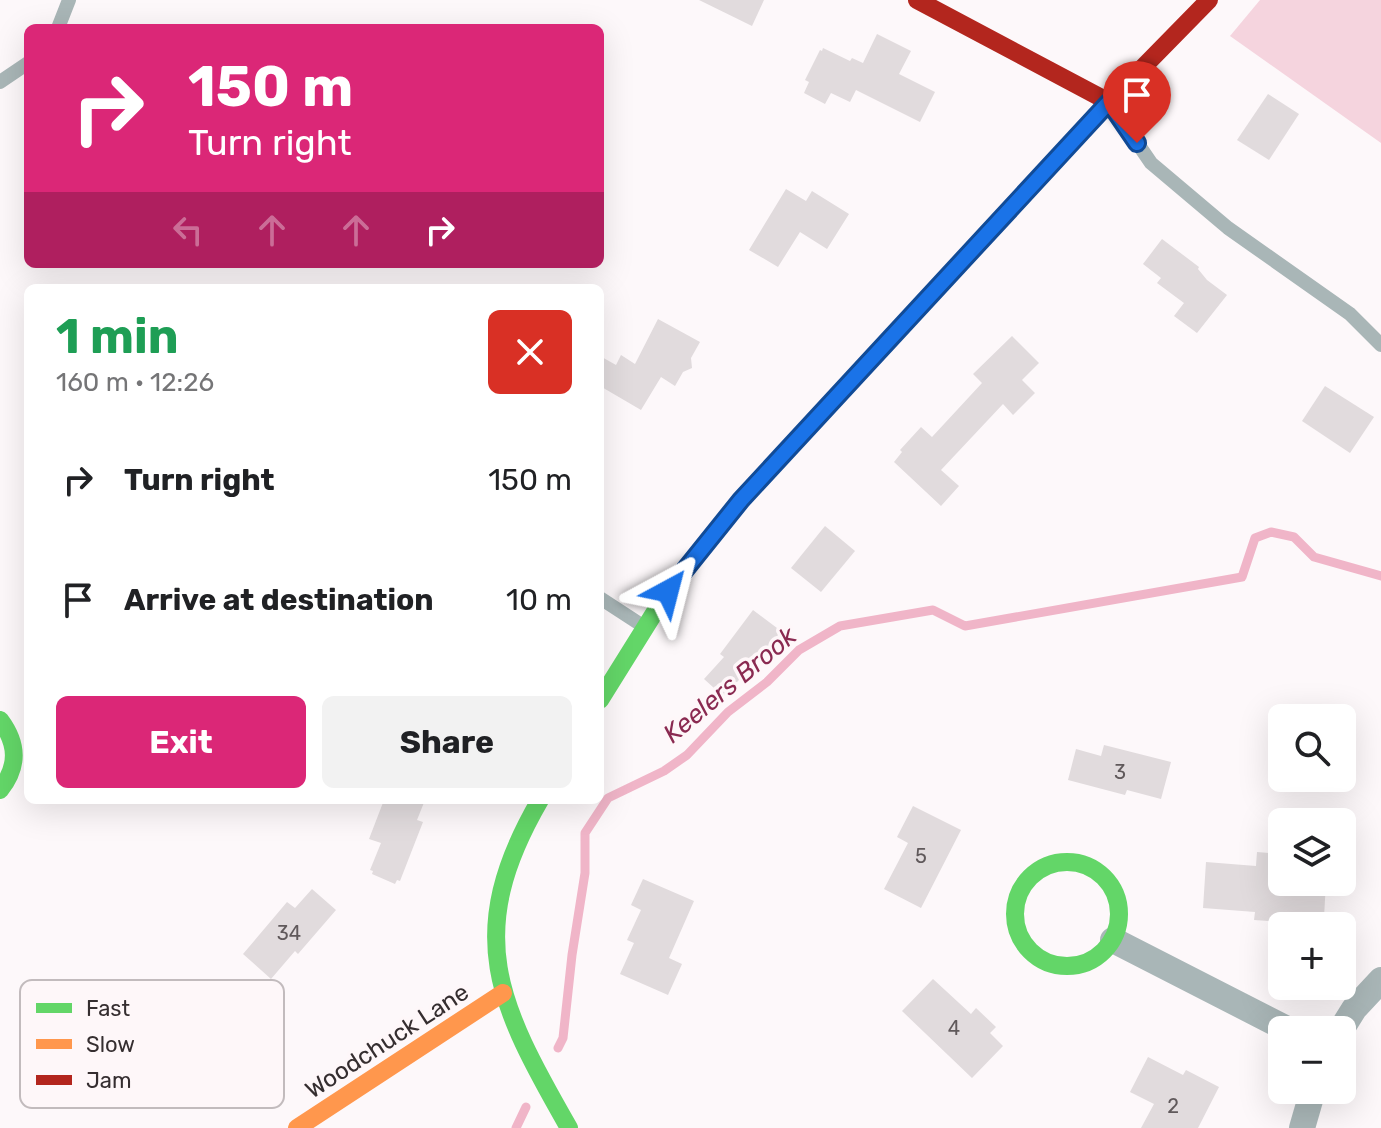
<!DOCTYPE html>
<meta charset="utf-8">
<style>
body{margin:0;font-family:Rubik,sans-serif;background:#f2f2f2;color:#202124;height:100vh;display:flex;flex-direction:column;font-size:30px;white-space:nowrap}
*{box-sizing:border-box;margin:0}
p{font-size:26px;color:#757577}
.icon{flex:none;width:44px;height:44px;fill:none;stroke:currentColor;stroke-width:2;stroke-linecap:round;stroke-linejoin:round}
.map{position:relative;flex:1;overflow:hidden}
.drawer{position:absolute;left:24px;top:284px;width:580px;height:520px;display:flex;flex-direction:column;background:#fff;border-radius:12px;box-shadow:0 8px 32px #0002}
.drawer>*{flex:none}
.guide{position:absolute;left:24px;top:24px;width:580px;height:244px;border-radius:12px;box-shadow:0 8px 32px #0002;background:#db2777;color:#fff;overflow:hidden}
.controls{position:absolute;left:1268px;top:704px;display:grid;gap:16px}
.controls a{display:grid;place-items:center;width:88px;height:88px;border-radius:12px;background:#fff;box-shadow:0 8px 32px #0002;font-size:40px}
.pin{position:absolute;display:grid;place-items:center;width:68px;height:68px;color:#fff;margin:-82px -34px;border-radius:50% 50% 50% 0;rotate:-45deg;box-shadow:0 0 8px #0007}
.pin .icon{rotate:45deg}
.me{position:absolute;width:88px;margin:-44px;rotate:38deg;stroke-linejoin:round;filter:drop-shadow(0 0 6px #0008)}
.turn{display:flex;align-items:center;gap:28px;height:168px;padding:0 32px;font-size:36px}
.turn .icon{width:104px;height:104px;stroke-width:2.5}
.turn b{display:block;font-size:56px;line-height:68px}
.lanes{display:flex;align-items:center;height:76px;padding:0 32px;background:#0003;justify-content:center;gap:40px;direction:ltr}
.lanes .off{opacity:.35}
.round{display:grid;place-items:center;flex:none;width:84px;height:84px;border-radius:12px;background:#f2f2f2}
.overview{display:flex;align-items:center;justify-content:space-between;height:136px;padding:0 32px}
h1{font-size:48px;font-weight:700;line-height:60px;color:#1e9e55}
.action{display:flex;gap:16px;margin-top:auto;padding:16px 32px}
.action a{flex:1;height:92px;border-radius:12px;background:#db2777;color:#fff;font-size:32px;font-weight:700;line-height:92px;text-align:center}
.action a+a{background:#f2f2f2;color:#202124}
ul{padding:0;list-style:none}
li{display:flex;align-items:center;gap:24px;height:120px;padding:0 32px}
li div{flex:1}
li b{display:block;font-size:30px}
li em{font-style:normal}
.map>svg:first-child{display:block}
.green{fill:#f5d4de}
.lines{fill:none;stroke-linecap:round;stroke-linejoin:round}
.stream{stroke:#f0b5c8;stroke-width:9}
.building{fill:#e1dbdd}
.lane{stroke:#a9b6b7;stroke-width:14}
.street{stroke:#a9b6b7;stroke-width:26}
.fast{stroke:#63d668;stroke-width:18}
.slow{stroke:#ff974d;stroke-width:18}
.jam{stroke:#b3261e;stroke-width:18}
.route-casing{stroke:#114b97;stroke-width:20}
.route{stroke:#1a73e8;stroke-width:14}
.labels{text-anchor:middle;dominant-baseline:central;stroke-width:7;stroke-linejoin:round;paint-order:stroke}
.number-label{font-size:20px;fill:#60595b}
.street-label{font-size:24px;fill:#352e30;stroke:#fef7f9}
.water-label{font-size:26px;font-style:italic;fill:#8a2a51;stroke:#fef7f9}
.key{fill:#fef7f9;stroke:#c2bbbd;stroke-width:2}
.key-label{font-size:22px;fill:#352e30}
</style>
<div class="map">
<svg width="1381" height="1128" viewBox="0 0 1381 1128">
<rect width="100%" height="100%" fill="#fdf8fa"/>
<polygon class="green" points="1260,0 1381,0 1381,143 1230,36"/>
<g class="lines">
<g class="stream">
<polyline points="558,1048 563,1038 572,955 585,873 585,833 608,798 664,771 687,755 728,712 767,682 799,650 840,626 933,610 965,626 1242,577 1255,538 1271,532 1294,537 1314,557 1381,576"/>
<polyline points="516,1128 526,1107"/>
</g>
</g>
<g class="building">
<polygon points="699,0 764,0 752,26"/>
<polygon points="877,34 911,51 899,74 935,92 920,122 856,90 850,102 831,93 825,104 804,93 809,82 805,80 820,50 822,51 823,48 850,61 852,58 863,63"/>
<polygon points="1268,94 1299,114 1269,160 1237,140"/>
<polygon points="786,189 806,201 812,191 849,214 827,249 800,232 778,267 749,250"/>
<polygon points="1162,239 1199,267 1198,269 1207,280 1227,295 1197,333 1174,316 1184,303 1157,283 1161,278 1143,264"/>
<polygon points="658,319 700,342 691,358 692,368 683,372 675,386 661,377 641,410 600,386 600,356 616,365 621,355 635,364"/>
<polygon points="1012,336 1039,363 1022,380 1035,393 1013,415 1003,404 941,470 959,486 941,506 894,462 902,452 900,450 921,427 932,437 982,383 973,374"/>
<polygon points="1325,386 1374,417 1350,453 1302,421"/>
<polygon points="825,526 855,551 821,592 791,568"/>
<polygon points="753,610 781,631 748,675 745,673 724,697 704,679 724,657 720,654"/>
<polygon points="1104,745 1171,762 1161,799 1127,790 1125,795 1068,780 1076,749 1101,756"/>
<polygon points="384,800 425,800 417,820 423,822 400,881 397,880 395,884 372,874 373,871 370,870 381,843 369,839"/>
<polygon points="913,806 961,830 921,908 884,889 908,843 897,837"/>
<polygon points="1257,852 1282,854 1282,882 1326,882 1324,917 1282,914 1281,922 1254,920 1255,912 1203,908 1206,862 1256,866"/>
<polygon points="643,879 694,901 669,958 682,964 668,995 620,974 634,943 627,940 641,910 631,905"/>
<polygon points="312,889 336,910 298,954 295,951 271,979 243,954 287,902 295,908"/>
<polygon points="933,979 971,1014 976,1008 996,1027 990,1033 1003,1046 972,1078 902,1011"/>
<polygon points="1148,1057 1183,1075 1186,1070 1219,1087 1198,1128 1141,1128 1154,1104 1130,1092"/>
</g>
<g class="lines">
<g class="lane">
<polyline points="58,28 69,0"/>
<polyline points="0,82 28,63"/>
<polyline points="1110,103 1151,163 1228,228 1350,314 1381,345"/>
<polyline points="600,598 643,626"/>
</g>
<g class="street">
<polyline points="1113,940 1289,1030"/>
<polyline points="1341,1030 1354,1009 1381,980"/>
<polyline points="1302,1128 1313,1090"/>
</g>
<g class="fast">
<polyline points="600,700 668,591 741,500 1004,216"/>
<path d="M0,720c18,24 19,46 0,70"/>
<path d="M540,800c-78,134 -42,204 29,328"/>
<circle cx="1067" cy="914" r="52"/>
</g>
<polyline class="slow" points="297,1128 503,993"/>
<g class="jam">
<polyline points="917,0 1109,102"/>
<polyline points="1004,216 1109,102 1209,0"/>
</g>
</g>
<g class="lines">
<defs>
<polyline id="route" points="668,591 741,500 1109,102 1137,143"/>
</defs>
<use href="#route" class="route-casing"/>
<use href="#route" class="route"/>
</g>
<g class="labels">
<g class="number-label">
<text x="1120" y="772">3</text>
<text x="921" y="856">5</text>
<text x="289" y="933">34</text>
<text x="954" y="1028">4</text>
<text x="1173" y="1106">2</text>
</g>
<g class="street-label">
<text transform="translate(387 1041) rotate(-33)">Woodchuck Lane</text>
</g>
<g class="water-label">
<text transform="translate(730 685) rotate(-40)">Keelers Brook</text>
</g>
</g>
<rect x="20" y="980" width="264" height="128" rx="12" class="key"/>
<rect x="36" y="1003" width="36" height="10" fill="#63d668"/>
<rect x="36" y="1039" width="36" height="10" fill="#ff974d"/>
<rect x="36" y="1075" width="36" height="10" fill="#b3261e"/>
<g class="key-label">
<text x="86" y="1016">Fast</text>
<text x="86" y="1052">Slow</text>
<text x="86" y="1088">Jam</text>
</g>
</svg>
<div class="controls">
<a><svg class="icon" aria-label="search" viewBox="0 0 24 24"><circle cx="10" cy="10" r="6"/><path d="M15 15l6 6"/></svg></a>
<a><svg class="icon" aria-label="layers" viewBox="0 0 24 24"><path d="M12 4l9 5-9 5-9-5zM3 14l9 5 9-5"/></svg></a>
<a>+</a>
<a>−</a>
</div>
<div class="pin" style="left:1137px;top:143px;background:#d93025"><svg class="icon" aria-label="arrive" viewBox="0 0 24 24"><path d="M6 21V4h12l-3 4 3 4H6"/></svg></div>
<svg class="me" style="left:668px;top:591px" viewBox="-20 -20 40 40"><path d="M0-17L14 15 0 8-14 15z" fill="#1a73e8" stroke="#fff" stroke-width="4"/></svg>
<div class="guide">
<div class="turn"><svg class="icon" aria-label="right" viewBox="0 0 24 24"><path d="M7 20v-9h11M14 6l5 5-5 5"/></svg><div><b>150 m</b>Turn right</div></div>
<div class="lanes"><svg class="icon off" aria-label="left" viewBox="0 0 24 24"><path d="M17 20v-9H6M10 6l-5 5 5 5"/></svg><svg class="icon off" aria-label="ahead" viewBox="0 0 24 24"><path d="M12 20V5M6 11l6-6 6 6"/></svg><svg class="icon off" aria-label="ahead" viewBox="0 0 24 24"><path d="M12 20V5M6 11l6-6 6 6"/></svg><svg class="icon" aria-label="right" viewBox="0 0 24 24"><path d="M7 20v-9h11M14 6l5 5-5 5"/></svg></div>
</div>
<section class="drawer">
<div class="overview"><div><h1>1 min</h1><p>160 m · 12:26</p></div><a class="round" style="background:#d93025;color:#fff"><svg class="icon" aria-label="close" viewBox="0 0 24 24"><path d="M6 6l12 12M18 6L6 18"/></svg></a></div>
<ul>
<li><svg class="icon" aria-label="right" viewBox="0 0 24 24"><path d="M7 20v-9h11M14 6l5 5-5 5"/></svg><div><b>Turn right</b></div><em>150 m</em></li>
<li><svg class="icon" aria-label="arrive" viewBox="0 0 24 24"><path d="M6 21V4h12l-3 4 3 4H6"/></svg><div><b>Arrive at destination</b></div><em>10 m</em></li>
</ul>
<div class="action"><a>Exit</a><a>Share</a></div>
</section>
</div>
